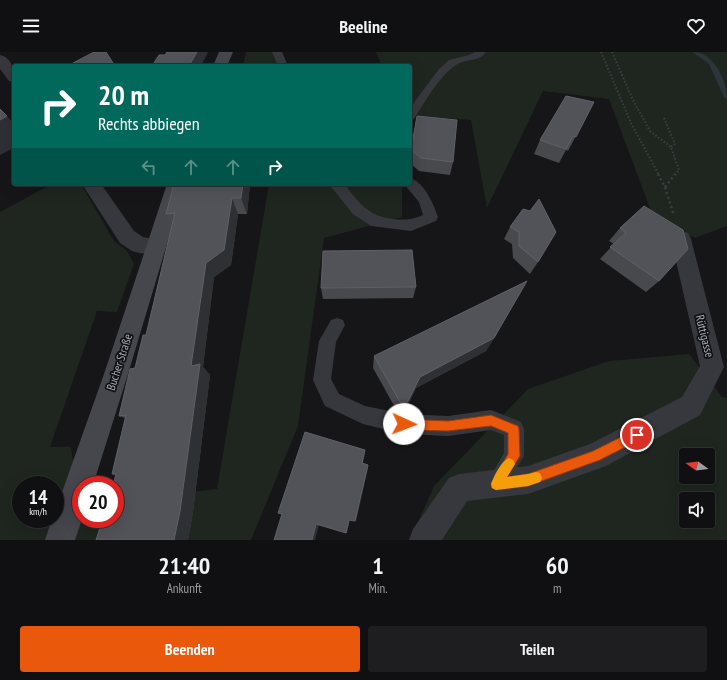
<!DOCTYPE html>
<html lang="de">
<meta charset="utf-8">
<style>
body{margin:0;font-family:"PT Sans Narrow",sans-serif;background:#1e1e20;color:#f1f3f6;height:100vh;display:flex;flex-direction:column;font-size:15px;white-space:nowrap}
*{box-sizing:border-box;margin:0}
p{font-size:13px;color:#9c9d9f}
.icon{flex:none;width:22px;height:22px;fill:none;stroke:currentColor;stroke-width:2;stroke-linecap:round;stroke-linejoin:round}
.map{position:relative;height:488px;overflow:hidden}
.panel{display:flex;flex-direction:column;background:#101012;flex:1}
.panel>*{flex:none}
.top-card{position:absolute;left:12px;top:12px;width:400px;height:122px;border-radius:4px;box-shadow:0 4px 16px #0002,0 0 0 1px #303032;background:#00695c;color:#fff;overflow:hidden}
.needle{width:26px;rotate:285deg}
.buttons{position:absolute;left:679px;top:396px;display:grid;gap:8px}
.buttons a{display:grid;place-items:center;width:36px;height:36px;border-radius:4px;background:#101012;box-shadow:0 4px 16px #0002,0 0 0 1px #303032;font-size:20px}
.speed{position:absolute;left:12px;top:424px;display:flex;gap:8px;font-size:20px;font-weight:700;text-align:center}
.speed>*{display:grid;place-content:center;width:52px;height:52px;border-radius:50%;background:#101012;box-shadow:0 4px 16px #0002,0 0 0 1px #303032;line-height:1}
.speed small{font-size:10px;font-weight:400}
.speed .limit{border:6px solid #d22;background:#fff;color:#111}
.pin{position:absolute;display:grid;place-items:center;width:34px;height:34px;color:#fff;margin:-17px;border:2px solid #fff;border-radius:50%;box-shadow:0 1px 4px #0007}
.me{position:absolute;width:44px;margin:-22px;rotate:92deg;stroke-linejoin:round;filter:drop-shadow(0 0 3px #0008)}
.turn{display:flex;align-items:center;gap:14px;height:84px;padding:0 20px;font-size:18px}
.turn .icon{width:52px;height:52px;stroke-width:2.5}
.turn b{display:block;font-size:28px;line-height:34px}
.lanes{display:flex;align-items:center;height:38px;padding:0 20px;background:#0003;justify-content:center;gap:20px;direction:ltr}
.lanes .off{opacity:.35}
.eta{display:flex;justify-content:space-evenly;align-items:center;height:68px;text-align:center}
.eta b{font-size:24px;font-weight:700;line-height:28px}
.button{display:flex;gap:8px;margin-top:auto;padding:8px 20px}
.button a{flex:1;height:46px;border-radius:4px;background:#ea580c;color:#fff;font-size:16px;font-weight:700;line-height:46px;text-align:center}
.button a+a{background:#1e1e20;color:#f1f3f6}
header{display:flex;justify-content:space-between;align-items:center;height:52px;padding:0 20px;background:#101012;font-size:18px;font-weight:700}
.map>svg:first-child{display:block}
.green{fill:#1e261f;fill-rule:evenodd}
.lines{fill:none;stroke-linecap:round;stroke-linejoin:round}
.stream{fill:#2c353c;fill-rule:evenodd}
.path-far1{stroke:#3d3f44;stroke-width:2;stroke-dasharray:1.5 2;stroke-linecap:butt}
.path{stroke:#3d3f44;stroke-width:2.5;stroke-dasharray:2 3;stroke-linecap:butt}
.lane{fill:#37383d;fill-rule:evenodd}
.street{fill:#37383d;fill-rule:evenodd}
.secondary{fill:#45474d;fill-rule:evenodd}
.wall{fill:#47494d}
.shaded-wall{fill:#2f3033}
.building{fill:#525359;stroke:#5f6168}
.route{fill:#ea580c;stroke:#983908}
.slow{fill:#f59e0b}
.labels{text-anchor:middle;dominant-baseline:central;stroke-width:3.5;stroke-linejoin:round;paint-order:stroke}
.street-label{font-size:12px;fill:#a8adb8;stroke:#111113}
</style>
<header><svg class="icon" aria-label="menu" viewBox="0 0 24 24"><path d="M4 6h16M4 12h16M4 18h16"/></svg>Beeline<svg class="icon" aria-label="heart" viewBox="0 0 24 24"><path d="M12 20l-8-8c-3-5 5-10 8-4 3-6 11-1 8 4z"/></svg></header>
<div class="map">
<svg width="727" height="488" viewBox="0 0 727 488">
<rect width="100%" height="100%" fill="#161618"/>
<g class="green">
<polygon points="246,0 276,0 289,14 243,14"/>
<polygon points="376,0 727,0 727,174 695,186 654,167 609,47 543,39 487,156 471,68 410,63 410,14 382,14"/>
<path d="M52,132h29l33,57 13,10 7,13 -17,48 -20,-1 -47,136h21l10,72h34v-18l102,-12 52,-305h133v33l-78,21 -26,188 -47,114h-251v-328zM21,433h34v34h-34z"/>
<path d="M689,302l33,43 5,1v142h-317l24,-54 94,-97 81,-28zM686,403h22v22h-22zM686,447h22v22h-22z"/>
</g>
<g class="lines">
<path class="stream" d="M693,0c21,0 34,29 34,47l-3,-2 -15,-33z"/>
<g class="path-far1">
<polyline points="601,0 631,71 659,123"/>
<polyline points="612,0 633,48 650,79 671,95 679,118 675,123"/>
<polyline points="664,66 675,92 671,95"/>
</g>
<g class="path">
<polyline points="658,122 665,135 674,164"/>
<polyline points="665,135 675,122"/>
</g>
<g class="lane">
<polygon points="272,0 282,0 288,14 278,14"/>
<path d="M475,0h11c-8,11 -20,6 -30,13 -17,11 -31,37 -42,54l-4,1v-12l29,-39 10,-9 20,-5z"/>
<path d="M410,126c15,5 23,25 28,39l-2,4 -25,10 -40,-5 -18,-12 -24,-30h15c15,18 23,32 49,35 14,1 18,1 30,-4l-4,-13 -15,-18h6z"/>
<polygon points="337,266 343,268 345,273 336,290 331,327 339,342 365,354 404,362 448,364 491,358 521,370 524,377 524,404 503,439 496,442 489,439 486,432 504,401 504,383 491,378 448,384 404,382 363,372 325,354 313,328 319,289 331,268"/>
</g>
<g class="street">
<path d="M0,3c13,3 14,16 14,27l-5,-1 -9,-12z"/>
<polygon points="82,132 101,132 134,179 143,185 163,189 166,195 163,201 156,203 139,201 132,199 120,191"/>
<polygon points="681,179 688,181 691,187 724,315 700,363 606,414 528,442 467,449 442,488 409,488 413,477 449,426 459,422 528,414 590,392 682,345 700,314 671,187 674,181"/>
</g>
<g class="secondary">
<polygon points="219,0 233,0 227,14 213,14"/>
<polygon points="167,132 185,132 128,322 93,433 81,433 82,467 75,488 45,488 52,467 55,467 55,460 104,322"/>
</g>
</g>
<g class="wall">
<polygon points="594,50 568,99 566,98 559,111 534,102 540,88"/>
<polygon points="411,98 453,110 450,123 419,119 410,111"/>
<polygon points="250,132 247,162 238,162 231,213 214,225 203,315 210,323 193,460 188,488 96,488 116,423 112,422 125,366 119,364 146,283 172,172 166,162"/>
<polygon points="644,154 659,229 646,240 600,207 614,192 609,189 620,176"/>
<polygon points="530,159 538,210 530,222 513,206 512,192 504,187 510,175"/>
<polygon points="416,235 413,246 323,247 321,236"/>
<polygon points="494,286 486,299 416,336 404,361 397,359 373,316 374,304"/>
</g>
<g class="shaded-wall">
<polygon points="197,0 208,0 201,14 189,14"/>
<polygon points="7,64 14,72 14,96 0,103 0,68"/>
<polygon points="243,132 250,132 247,162 241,146"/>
<polygon points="232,146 238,162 231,213 214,225 203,315 210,323 193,460 188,488 174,488 191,314 206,211"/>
<polygon points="494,286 486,299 416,336 404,361 407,351 420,325"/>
<polygon points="365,398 365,402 362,415 362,411"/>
<polygon points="368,413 368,416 356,470 355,469"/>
<polygon points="349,468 350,468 347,481 346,481"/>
<polygon points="316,472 319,473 315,488 312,488"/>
</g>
<g class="building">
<polygon points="94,0 106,0 115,14 76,14 73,11"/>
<polygon points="167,0 197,0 189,14 152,14 159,3 165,3"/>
<polygon points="566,44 594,50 576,85 573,84 566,97 540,88"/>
<polygon points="0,57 7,64 0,68"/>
<polygon points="417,64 457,68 453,110 421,106 411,98"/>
<polygon points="174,132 243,132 241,146 232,146 224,198 206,211 191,314 200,312 180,459 174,488 96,488 103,467 115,467 115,433 113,433 116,422 112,422 126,363 119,364 130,317 135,316 143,283 146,283 175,161 166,162"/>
<polygon points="539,147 556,180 538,210 519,194 519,180 510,175 523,157 530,159"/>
<polygon points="644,154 683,178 688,197 659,229 610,195 626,181 620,176"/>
<polygon points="412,198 416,235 321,236 323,199"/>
<polygon points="527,229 494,286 420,325 407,351 400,350 374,304"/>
<polygon points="305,380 365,398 362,411 368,413 355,469 349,468 346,481 316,472 312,488 274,488 282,462 278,461"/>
</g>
<polygon class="route" points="491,363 518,374 519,377 520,404 507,425 528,422 593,399 637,377 641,379 642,383 641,387 600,408 528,434 496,438 492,436 491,432 508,402 508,381 491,374 448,379 404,378 400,376 398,372 400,369 404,367 448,369"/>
<path class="slow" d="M509,406l4,2 2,4 -8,13 21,-3 8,-2 4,1 2,5 -2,4 -12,4 -32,4 -4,-2 -1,-4c3,-8 10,-23 18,-26z"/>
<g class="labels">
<g class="street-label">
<text transform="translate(705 284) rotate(76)">Rüttigasse</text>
<text transform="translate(119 310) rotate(-72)">Bucher Straße</text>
</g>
</g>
</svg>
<div class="buttons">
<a><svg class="needle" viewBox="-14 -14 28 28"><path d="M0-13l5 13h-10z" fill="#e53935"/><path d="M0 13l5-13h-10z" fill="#9c9d9f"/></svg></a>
<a><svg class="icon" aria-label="sound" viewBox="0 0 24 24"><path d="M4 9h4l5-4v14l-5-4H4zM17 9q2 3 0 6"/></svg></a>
</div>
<div class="speed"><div>14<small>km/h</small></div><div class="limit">20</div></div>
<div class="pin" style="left:637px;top:383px;background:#d93025"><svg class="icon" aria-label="arrive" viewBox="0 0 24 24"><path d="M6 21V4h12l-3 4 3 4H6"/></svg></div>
<svg class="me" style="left:404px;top:372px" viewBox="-20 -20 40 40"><circle r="19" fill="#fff"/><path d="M0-13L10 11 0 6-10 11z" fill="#ea580c"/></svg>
<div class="top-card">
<div class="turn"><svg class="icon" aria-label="right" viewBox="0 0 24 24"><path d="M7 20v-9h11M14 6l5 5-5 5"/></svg><div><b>20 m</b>Rechts abbiegen</div></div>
<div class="lanes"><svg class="icon off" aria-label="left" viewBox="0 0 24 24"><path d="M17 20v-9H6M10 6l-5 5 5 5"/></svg><svg class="icon off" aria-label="ahead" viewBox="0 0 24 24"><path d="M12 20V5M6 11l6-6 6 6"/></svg><svg class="icon off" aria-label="ahead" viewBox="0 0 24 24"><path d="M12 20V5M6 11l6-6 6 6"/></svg><svg class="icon" aria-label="right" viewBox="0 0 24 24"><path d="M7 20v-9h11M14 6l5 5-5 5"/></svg></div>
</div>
</div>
<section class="panel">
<div class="eta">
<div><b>21:40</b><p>Ankunft</p></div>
<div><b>1</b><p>Min.</p></div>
<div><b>60</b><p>m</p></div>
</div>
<div class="button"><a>Beenden</a><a>Teilen</a></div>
</section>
